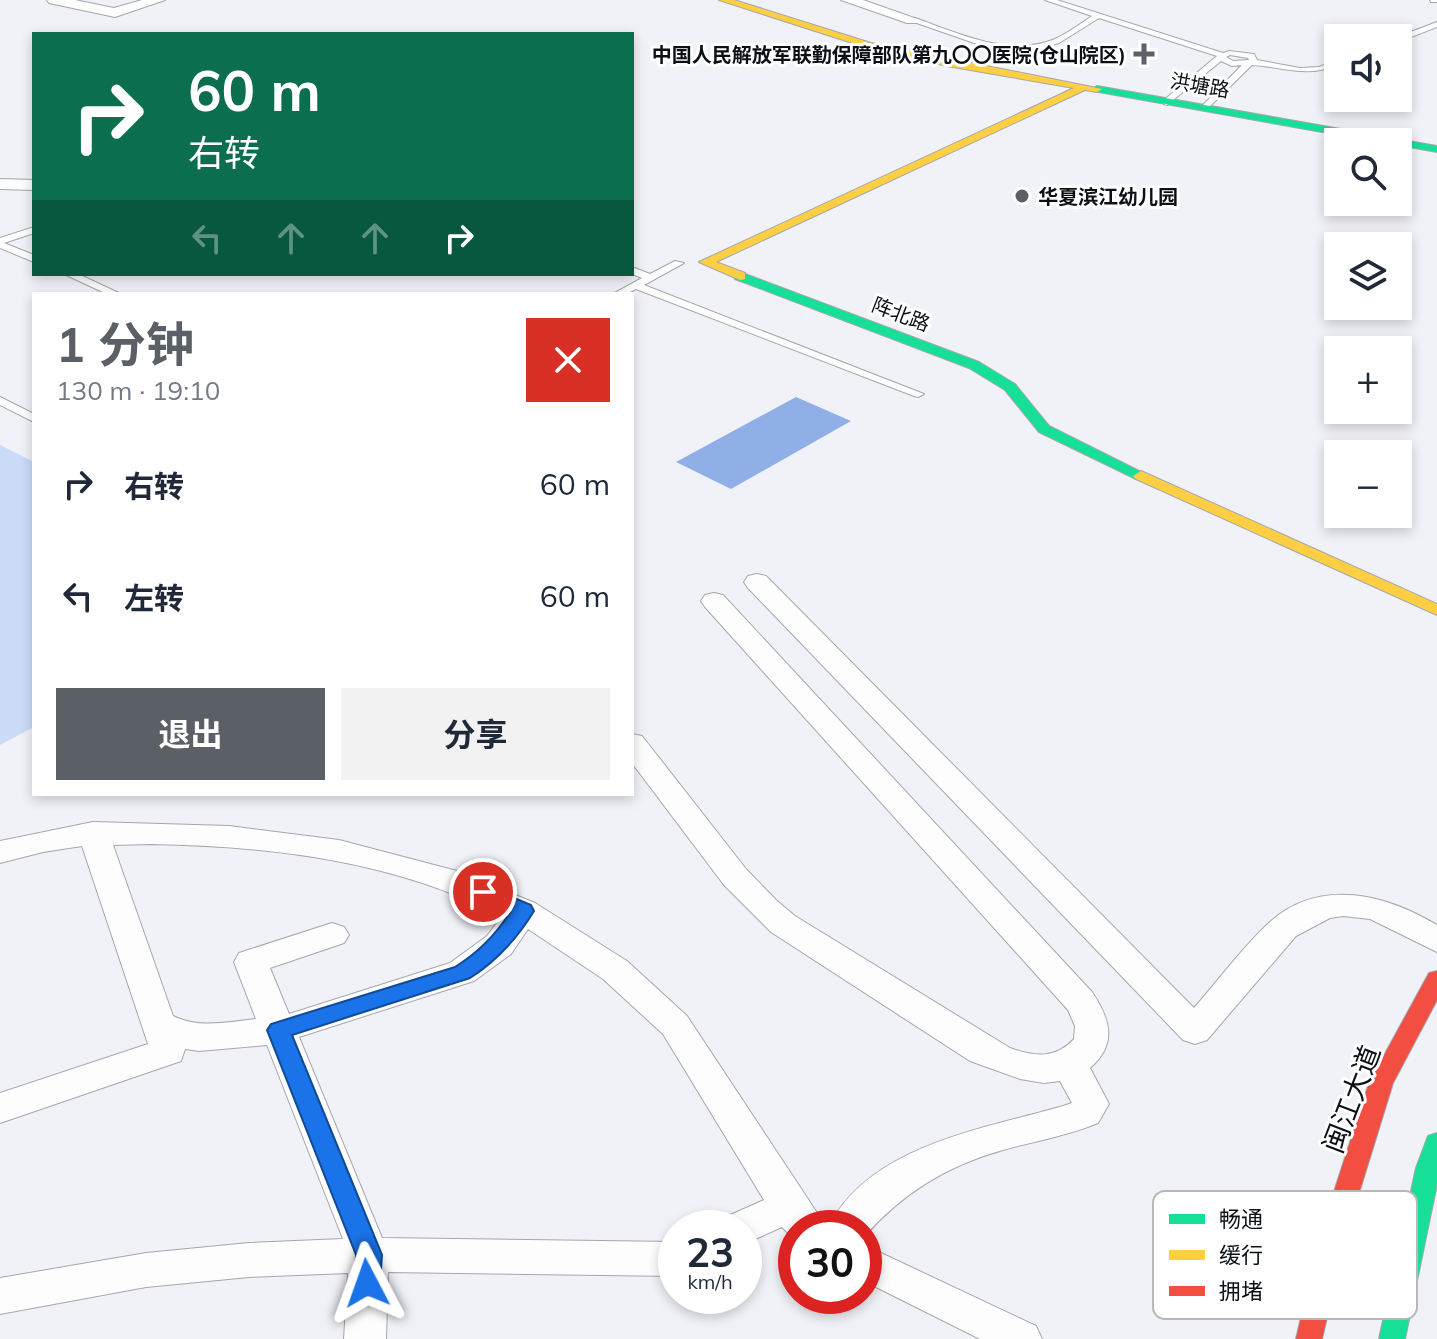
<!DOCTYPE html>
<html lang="zh">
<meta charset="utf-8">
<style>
body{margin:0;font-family:Mulish,"Noto Sans SC",sans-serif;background:#f2f2f3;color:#1f2937;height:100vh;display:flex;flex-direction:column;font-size:30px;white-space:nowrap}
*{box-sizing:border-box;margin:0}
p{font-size:26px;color:#747a83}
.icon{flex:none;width:44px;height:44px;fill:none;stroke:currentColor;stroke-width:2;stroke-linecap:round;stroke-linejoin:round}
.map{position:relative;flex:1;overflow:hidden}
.panel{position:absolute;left:32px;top:292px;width:602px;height:504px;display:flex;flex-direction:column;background:#fff;border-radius:0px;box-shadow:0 4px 12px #0003}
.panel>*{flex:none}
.guide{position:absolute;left:32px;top:32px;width:602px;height:244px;border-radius:0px;box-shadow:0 4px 12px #0003;background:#0b6e4f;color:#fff;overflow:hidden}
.controls{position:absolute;left:1324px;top:24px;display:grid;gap:16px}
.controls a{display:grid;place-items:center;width:88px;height:88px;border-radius:0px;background:#fff;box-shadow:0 4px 12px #0003;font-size:40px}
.speed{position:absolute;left:658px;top:1210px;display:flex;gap:16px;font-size:40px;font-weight:700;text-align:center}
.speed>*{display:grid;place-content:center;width:104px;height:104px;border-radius:50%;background:#fff;box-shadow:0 4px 12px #0003;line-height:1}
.speed small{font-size:20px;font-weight:400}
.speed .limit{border:12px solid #d22;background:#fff;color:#111}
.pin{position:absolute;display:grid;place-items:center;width:68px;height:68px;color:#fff;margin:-34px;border:4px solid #fff;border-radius:50%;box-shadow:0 2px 8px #0007}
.me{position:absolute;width:88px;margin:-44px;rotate:356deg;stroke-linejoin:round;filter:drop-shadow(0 0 6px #0008)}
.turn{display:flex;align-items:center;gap:28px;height:168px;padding:0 24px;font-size:36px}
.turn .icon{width:104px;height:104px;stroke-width:2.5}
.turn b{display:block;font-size:56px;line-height:68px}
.lanes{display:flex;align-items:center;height:76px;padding:0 24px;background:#0003;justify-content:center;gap:40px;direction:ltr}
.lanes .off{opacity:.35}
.round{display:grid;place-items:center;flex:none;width:84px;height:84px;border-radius:0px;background:#f2f2f3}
.overview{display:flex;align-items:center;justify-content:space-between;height:136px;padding:0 24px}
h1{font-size:48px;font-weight:700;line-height:60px;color:#5b5f66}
.button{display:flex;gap:16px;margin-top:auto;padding:16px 24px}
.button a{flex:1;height:92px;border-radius:0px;background:#5b5f66;color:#fff;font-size:32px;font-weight:700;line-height:92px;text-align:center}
.button a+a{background:#f2f2f3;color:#1f2937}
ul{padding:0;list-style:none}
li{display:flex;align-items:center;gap:24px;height:112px;padding:0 24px}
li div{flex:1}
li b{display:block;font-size:30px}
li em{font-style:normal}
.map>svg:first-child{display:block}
.green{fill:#cbdbf8}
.water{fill:#90afe7}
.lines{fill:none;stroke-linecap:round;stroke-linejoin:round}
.lane-casing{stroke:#a4a7ae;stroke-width:2}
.street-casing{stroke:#a4a7ae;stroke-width:2}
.fast-casing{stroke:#a4a7ae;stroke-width:2}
.slow-casing{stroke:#a4a7ae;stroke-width:2}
.jam-casing{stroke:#a4a7ae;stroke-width:2}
.lane{fill:#fdfdfe;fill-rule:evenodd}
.street{fill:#fdfdfe;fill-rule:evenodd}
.fast{fill:#16e098;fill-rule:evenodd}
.slow{fill:#ffcf43;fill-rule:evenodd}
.jam{fill:#f24e42;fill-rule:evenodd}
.route{fill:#1a73e8;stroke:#114b97;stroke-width:2}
.poi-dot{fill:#5b5f66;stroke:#fefefe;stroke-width:3}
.labels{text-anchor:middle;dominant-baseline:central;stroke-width:6;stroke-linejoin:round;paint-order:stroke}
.far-poi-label{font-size:20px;font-weight:bold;fill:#0b1017;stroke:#fefefe;text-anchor:end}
.far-street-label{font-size:20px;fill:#0b1017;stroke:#fefefe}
.near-street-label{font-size:28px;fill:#0b1017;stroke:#fefefe}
.key{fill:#fefefe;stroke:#b5b7b9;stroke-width:2}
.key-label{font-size:22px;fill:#0b1017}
</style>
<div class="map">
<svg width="1437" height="1339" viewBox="0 0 1437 1339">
<rect width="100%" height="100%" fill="#f0f2f8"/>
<polygon class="green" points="0,445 34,462 34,727 0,745"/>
<polygon class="water" points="796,397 851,421 731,489 676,462"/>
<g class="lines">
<defs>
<g id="lane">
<path d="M1045,0h12l166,53 6,-2 25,3 3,6 43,8 19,-1 19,-7v5c-33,13 -54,2 -86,0l-47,46 -4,-3 1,-2 40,-41 -10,1 -11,-5 -54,44 -3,-1v-4l53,-44 -118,-38 -40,25 -21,6 -18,1 -40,-5 -72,-25 7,-2c43,15 94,40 140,21 13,-6 25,-15 37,-23zM1230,55l18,3 1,2 -16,1 -7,-4z"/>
<polygon points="1430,0 1437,0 1437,2 1431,2"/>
<polygon points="1437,22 1437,27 1401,41 1395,38"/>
<polygon points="34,227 34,233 4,243 34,255 34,262 0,248 0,238"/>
<polygon points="675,261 684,263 644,285 924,394 918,397 914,396 636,289 626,294 613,294 642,278 632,274 632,267 650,274"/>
<polygon points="64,274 78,274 121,294 107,294"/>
<polygon points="0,397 34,414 34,422 0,405"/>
</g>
<g id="street">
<polygon points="47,0 75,0 114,8 142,0 165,0 115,17 49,3"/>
<polygon points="841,0 863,0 920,20 917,23 907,23"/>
<polygon points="0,179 34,180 34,190 0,189"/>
<path d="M757,574l9,2 428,432c25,-28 49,-62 77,-87 50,-44 116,-26 166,4v27l-67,-33 -27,-3 -13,2 -34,18 -89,104 -12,4 -12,-4 -435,-452 -4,-6 4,-6z"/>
<path d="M714,593l9,2 369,397c18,27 26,52 -2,76l19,36 -11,19c-31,13 -63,18 -95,27 -55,15 -102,44 -139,87v-9h-36c41,-83 156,-99 235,-122l9,-3 -12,-22 -16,2 -24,-4 -50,-18 -199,-129 -47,-47 -92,-122v-29l10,2 104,133 30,31 19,16 215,132c24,9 46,11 64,-9l1,-13 -7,-16 -363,-403 -4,-6 4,-6z"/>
<path d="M93,822l136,4 110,14 118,31 78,32 92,58 60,55 140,212h-31v13l-14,-14 -38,17v-16h-22l6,-12 36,-16 -101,-166 -60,-55 -75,-50 -17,25 -37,27 -175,56 83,201 294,4v34l-288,-4 -2,67h-42l4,-66 -99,4 -103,10 -146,27v-36l146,-25 103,-10 94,-4 -76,-194 -68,6 -14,-2 -4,12 -181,62v-30l148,-49 -66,-198 -39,6 -43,11v-22zM151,844c120,2 243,17 351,72l-15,20 -37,27 -161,51 -19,-46 74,-25 5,-8 -5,-8 -12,-4 -93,30 -5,9 22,57c-29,3 -56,10 -83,-3l-60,-171z"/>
<polygon points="864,1245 1036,1326 1042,1339 980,1339 864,1281"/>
</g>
<g id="fast">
<polygon points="1097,86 1437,146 1437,152 1398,145 1398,142 1378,142 1093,91 1092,89"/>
<polygon points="740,272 979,362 1015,384 1049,426 1149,476 1146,479 1136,479 1039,432 1005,390 969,368 735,279 735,273"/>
<polygon points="1437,1133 1437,1184 1405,1339 1379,1339 1416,1168 1428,1136"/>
</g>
<g id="slow">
<polygon points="719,0 734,0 871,43 1102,89 1097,92 1085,90 716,262 745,273 745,279 740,280 699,262 1074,88 947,66 868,48"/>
<polygon points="1141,471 1437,604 1437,615 1136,479 1133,476"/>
</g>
<polygon id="jam" points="1437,971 1437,1000 1393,1083 1347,1232 1322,1339 1296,1339 1321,1232 1369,1083 1429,973"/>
</defs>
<use href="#lane" class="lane-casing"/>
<use href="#street" class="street-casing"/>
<use href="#fast" class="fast-casing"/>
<use href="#slow" class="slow-casing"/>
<use href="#jam" class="jam-casing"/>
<use href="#lane" class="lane"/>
<use href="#street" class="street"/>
<use href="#fast" class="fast"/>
<use href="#slow" class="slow"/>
<use href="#jam" class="jam"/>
</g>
<path class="route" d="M483,885l48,20 3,6c-17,28 -36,49 -64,67l-178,57 90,220 -2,28 -3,8 -10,3 -9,-3 -4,-8 2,-28 -89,-225 4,-6 184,-57c24,-15 39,-31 55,-54l-34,-16 -3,-5 3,-5z"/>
<g class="poi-dot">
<path d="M1140 42h8v8h8v8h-8v8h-8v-8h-8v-8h8z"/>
<circle cx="1022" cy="196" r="8"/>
</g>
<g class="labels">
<g class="far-poi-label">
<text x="1126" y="54">中国人民解放军联勤保障部队第九〇〇医院(仓山院区)</text>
<text x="1038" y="196" text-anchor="start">华夏滨江幼儿园</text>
</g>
<g class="far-street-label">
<text transform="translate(1200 85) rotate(10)">洪塘路</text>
<text transform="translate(901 314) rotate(21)">阵北路</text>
</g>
<g class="near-street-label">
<text transform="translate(1351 1099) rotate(-69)">闽江大道</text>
</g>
</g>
<rect x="1153" y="1191" width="264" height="128" rx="12" class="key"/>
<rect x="1169" y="1214" width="36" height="10" fill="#16e098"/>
<rect x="1169" y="1250" width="36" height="10" fill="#ffcf43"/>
<rect x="1169" y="1286" width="36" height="10" fill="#f24e42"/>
<g class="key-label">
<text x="1219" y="1227">畅通</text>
<text x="1219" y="1263">缓行</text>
<text x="1219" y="1299">拥堵</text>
</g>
</svg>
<div class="controls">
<a><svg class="icon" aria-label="sound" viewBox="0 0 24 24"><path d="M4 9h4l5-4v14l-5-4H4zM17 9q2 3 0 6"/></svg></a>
<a><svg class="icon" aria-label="search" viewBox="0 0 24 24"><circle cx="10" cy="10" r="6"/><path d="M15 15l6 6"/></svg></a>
<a><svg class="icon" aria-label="layers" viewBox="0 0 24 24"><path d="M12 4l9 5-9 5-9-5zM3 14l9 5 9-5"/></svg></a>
<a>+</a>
<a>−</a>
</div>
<div class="speed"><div>23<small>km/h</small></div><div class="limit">30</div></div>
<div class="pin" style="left:483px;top:892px;background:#d93025"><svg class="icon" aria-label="arrive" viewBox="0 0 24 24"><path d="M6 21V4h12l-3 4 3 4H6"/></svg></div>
<svg class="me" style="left:367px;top:1283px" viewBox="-20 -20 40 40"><path d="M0-17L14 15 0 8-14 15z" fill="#1a73e8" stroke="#fff" stroke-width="4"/></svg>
<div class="guide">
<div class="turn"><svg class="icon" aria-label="right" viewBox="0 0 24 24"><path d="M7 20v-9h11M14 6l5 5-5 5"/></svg><div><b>60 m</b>右转</div></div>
<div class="lanes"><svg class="icon off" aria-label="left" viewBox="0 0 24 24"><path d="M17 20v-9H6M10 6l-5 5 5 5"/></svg><svg class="icon off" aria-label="ahead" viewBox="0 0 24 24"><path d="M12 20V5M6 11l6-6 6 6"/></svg><svg class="icon off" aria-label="ahead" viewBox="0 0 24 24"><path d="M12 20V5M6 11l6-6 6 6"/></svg><svg class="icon" aria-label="right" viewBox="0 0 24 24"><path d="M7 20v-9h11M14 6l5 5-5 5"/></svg></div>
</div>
<section class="panel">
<div class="overview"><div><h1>1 分钟</h1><p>130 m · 19:10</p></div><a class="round" style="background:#d93025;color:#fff"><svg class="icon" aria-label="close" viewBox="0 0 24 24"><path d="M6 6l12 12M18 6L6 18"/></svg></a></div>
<ul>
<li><svg class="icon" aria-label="right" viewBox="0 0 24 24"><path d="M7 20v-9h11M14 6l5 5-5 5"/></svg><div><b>右转</b></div><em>60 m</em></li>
<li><svg class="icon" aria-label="left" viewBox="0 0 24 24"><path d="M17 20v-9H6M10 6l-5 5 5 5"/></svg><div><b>左转</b></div><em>60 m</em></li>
</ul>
<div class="button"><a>退出</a><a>分享</a></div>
</section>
</div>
